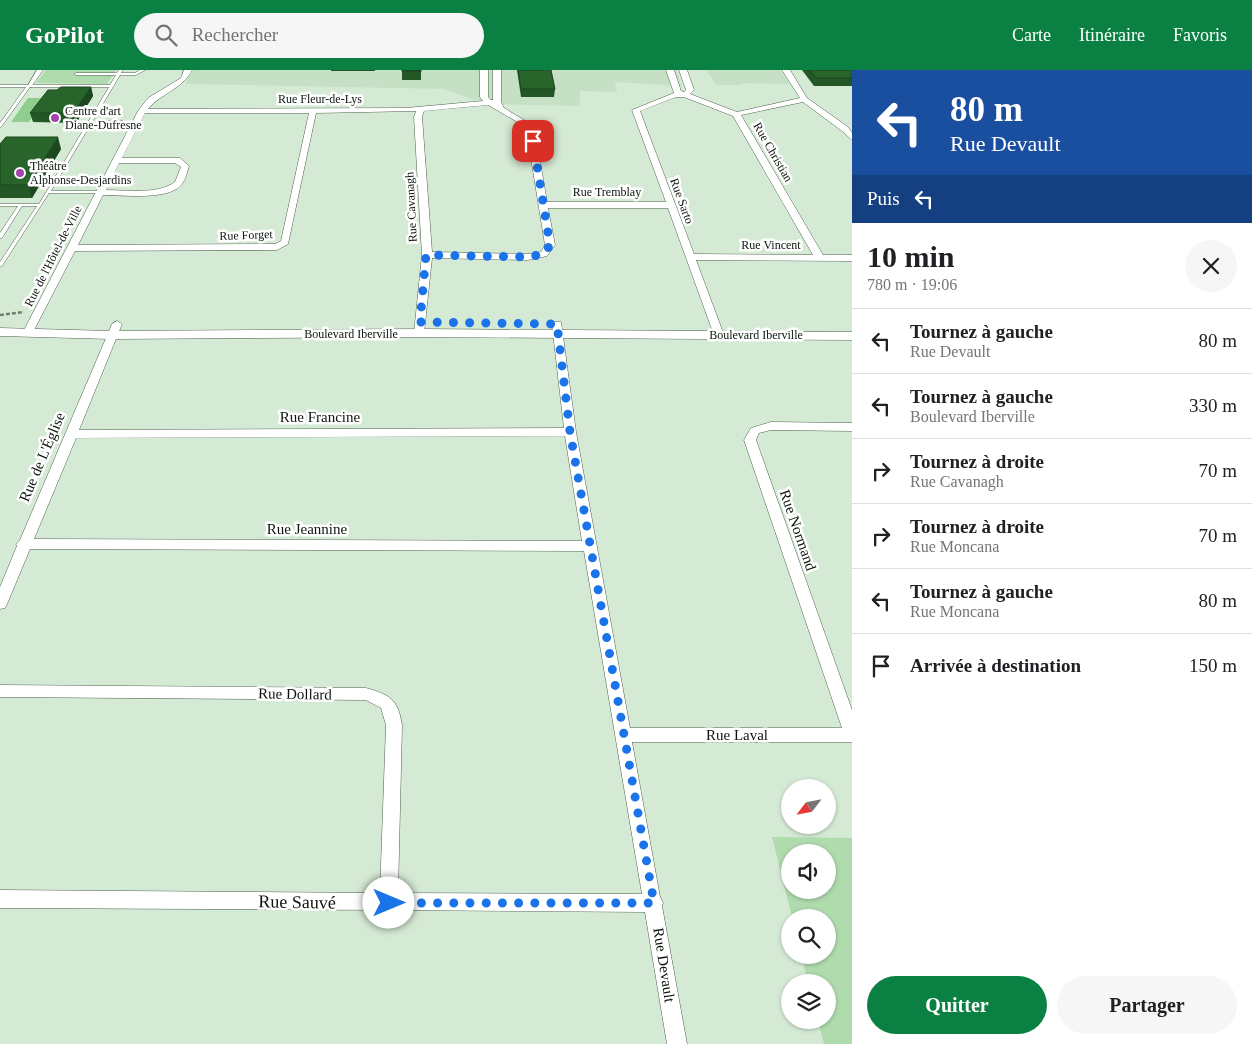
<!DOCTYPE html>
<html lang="fr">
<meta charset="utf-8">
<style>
body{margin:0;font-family:"Times New Roman",serif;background:#f6f6f6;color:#202124;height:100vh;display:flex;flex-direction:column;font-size:19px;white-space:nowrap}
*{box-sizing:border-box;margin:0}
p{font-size:16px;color:#757577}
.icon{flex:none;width:28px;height:28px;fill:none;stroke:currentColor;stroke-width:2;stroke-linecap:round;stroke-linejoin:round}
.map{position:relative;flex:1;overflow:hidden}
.sheet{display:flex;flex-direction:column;background:#fff;width:400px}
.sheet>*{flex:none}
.banner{background:#1a4fa0;color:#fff;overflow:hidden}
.needle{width:32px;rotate:238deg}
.buttons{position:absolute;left:781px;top:709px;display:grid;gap:10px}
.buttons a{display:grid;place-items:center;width:55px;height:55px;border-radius:50%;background:#fff;box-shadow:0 1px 4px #0004;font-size:25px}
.pin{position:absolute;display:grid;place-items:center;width:42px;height:42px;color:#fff;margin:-21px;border-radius:10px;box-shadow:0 2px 8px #0006}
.me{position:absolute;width:55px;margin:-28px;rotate:90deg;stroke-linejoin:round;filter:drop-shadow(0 0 4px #0008)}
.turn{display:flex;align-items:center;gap:18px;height:105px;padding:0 15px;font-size:22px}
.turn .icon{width:65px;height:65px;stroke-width:2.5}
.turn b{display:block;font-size:35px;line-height:42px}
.then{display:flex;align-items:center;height:48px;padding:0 15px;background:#0003;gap:10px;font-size:19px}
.round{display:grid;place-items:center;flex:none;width:52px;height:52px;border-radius:26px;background:#f6f6f6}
.overview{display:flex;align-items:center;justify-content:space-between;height:85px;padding:0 15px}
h1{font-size:30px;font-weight:700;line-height:38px}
.action{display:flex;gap:10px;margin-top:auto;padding:10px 15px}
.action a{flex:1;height:58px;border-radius:30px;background:#0b8043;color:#fff;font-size:20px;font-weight:700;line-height:58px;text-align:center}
.action a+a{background:#f6f6f6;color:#202124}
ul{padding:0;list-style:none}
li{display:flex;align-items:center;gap:15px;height:65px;padding:0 15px;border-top:1px solid #e0e0e0}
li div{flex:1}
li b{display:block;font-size:19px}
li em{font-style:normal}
header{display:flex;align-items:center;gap:30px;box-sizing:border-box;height:70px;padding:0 25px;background:#0b8043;color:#fff}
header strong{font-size:24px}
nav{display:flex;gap:28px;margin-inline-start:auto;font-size:18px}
.search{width:350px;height:45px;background:#f6f6f6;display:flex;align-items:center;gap:12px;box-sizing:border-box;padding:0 18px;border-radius:28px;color:#757577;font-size:19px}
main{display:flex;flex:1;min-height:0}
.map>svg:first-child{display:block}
.built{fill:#c6e0c5}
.green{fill:#afdbad;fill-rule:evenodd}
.water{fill:#90ce8f}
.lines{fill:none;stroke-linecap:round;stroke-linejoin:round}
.service-casing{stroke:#4f614e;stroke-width:1}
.pedestrian-casing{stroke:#4f614e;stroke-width:1}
.minor-casing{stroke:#4f614e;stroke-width:1}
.tertiary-casing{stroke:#4f614e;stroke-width:1}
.path-far1{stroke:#717f70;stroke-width:2;stroke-dasharray:3 1;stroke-linecap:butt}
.path{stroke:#717f70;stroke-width:2.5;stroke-dasharray:4 2;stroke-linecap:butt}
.service{fill:#fff;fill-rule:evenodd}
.pedestrian{fill:#fff;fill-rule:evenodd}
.minor{fill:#fff;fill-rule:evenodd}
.tertiary{fill:#fff;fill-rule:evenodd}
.wall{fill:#235725}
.shaded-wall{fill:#1d471e}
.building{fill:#29652b;stroke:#1d471e}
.route{stroke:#1a73e8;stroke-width:9;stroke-dasharray:0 16.2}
.poi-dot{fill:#a343ac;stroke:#fff;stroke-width:2}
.labels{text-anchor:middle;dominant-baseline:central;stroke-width:5;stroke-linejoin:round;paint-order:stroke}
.far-street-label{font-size:12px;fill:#0c140c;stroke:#fff}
.far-poi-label{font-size:12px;fill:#0c140c;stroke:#fff;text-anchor:start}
.street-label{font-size:15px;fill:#0c140c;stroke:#fff}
.near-street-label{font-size:18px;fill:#0c140c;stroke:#fff}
</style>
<header>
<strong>GoPilot</strong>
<div class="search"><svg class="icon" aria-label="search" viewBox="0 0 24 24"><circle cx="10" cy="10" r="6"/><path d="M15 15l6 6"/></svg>Rechercher</div>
<nav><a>Carte</a><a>Itinéraire</a><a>Favoris</a></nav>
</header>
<main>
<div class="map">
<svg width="852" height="974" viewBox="0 0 852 974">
<rect width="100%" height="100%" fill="#d5ead4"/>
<g class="built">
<polygon points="187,0 676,0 682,16 615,12 617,22 580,21 580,36 486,34 444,19 186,14"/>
<polygon points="706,0 780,0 790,14 744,13 740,15 717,15"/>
</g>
<g class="green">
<polygon points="46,0 116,0 107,14 36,13"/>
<path d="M772,767l80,1v206h-28l-6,-24h10v-38h-20l-7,-27h27v-37l-36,-1zM828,782v38h-38v-38z"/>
</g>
<polygon class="water" points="28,28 45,28 29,52 11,52"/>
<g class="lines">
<defs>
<polygon id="service" points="119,0 123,0 121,3 135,3 140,0 145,0 136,5 120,5 51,121 100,121 102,122 100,123 49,123 2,196 0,197 0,192 37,136 22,136 2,168 0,168 0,163 18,136 0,136 0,134 39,134 109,17 30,17 1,57 0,57 0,53 26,17 0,17 0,15 110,15 116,5 76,5 74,4 76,3 117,3"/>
<polygon id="pedestrian" points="37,0 43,0 31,17 27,17"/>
<g id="minor">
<path d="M184,0h8c-9,19 -31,23 -44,39l258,-1 77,-7 -3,-4v-27h8v27l3,3h2v-30h8v32l3,6 30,18 13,76h119l-34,-92 42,-17 -8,-23h8l7,21 3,1 2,-2 -7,-20h8l7,20 -4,4 47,18 63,-14 -18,-28h8l17,28 41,29 4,6v7l-10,-9 -39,-29 -62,13 82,140h29v6l-156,-1 28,75 -5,3 -5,-3 -46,-127h-120l7,37 -8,11 -19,4 -96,-2 -8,75 -1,2h-8l-1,-2 8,-78 -8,-138 2,-6 -100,2 -28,131 -11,6 -202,1 -42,81 -5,3 -4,-1 -1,-2 115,-221 10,-13 33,-20zM676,27h8l49,19 80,139 -119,-1 -54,-143zM488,35l38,22 19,118 -4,7 -13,2 -96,-2 -10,-135 2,-6zM145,43h164l-28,128 -6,3 -197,1 25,-50c19,0 67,6 79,-11 4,-5 5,-12 7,-18l-9,-8h-58zM119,93h56l6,4 -6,15c-18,13 -48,8 -69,8z"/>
<path d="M117,251l5,3 -43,106 485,-2 -12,-104 1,-2h8l15,110 54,296h212l-98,-288 7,-12 20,-6 81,1v8l-81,-1 -12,3 -3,7 96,270v32h-220l28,155 3,6 -1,3 25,138h-20l-22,-132 -252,-2 -4,2 -4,-2 -385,-2v-18l380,3 6,-168 -5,-17 -15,-8 -366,-3v-12l366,3c24,7 32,11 36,37l-4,168 244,1 -58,-343 -554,-2 -23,55 -2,4 -5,1v-22l17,-41 -1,-2 4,-4 92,-216zM565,366l17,105 -548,-2 42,-101z"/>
</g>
<polygon id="tertiary" points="0,258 111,261 419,259 852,262 852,270 419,267 111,269 0,266"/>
</defs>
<use href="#service" class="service-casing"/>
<use href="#pedestrian" class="pedestrian-casing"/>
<use href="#minor" class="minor-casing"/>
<use href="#tertiary" class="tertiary-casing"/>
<polyline class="path-far1" points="100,51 124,51"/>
<polyline class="path" points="0,245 24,242"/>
<use href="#service" class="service"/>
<use href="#pedestrian" class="pedestrian"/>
<use href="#minor" class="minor"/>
<use href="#tertiary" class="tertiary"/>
</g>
<g class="wall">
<rect x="331" y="0" width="44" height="1"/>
<rect x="402" y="0" width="19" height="10"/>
<polygon points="517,0 551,0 555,19 554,27 521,27"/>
<polygon points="802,0 852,0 852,16 814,16"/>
<polygon points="91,17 93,26 76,53 33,52 30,43 57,20"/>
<polygon points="0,74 61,79 32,128 0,128"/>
</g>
<g class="shaded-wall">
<polygon points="91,17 93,26 76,53 73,43"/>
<polygon points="58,67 61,79 32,128 28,115"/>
</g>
<g class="building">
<rect x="402" y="0" width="19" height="1"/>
<polygon points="518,0 551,0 555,19 521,19"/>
<polygon points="810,0 852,0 852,8 816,8"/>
<polygon points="61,17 91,17 73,43 30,43 48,20 57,20"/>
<polygon points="6,67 58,67 28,115 0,115 0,74"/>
</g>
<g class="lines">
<polyline class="route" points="389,833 654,833 570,362 557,254 420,252 426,185 528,187 544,184 550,175 533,71"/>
</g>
<g class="poi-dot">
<circle cx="55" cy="48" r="5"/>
<circle cx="20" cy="103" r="5"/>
</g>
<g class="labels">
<g class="far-street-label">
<text x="320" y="29">Rue Fleur-de-Lys</text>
<text transform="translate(773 82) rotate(60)">Rue Christian</text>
<text x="607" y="122">Rue Tremblay</text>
<text transform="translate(682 131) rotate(70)">Rue Sarto</text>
<text transform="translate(411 137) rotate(-93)">Rue Cavanagh</text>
<text transform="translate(246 165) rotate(-2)">Rue Forget</text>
<text x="771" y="175">Rue Vincent</text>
<text transform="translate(53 186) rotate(-63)">Rue de l'Hôtel-de-Ville</text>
<text x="351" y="264">Boulevard Iberville</text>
<text x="756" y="265">Boulevard Iberville</text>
</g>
<g class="far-poi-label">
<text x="65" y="41">Centre d'art<tspan x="65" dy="14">Diane-Dufresne</tspan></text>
<text x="30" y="96">Théâtre<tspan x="30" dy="14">Alphonse-Desjardins</tspan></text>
</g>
<g class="street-label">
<text x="320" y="347">Rue Francine</text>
<text transform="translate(42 387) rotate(-67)">Rue de L'Église</text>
<text x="307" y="459">Rue Jeannine</text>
<text transform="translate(798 460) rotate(71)">Rue Normand</text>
<text transform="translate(295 624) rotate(1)">Rue Dollard</text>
<text x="737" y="665">Rue Laval</text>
<text transform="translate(664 895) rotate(81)">Rue Devault</text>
</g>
<g class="near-street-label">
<text transform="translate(297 832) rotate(1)">Rue Sauvé</text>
</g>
</g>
</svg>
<div class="buttons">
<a><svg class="needle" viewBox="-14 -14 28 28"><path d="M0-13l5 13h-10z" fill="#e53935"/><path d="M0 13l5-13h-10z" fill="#757577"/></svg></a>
<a><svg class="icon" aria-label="sound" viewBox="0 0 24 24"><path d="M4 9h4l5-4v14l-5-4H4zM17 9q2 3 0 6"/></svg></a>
<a><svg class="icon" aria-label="search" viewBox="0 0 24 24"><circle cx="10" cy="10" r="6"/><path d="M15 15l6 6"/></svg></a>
<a><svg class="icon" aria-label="layers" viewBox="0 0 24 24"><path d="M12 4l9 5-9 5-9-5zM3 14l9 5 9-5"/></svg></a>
</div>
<div class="pin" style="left:533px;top:71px;background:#d93025"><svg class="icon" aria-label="arrive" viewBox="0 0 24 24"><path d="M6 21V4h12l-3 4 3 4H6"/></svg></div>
<svg class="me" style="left:389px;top:833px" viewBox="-20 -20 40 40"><circle r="19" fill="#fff"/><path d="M0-13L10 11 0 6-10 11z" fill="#1a73e8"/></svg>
</div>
<section class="sheet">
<div class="banner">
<div class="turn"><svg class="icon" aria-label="left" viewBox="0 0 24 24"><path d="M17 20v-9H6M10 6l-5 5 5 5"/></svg><div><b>80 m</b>Rue Devault</div></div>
<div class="then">Puis<svg class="icon" aria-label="left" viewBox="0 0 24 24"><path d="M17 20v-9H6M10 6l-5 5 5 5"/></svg></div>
</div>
<div class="overview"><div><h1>10 min</h1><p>780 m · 19:06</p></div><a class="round"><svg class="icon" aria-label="close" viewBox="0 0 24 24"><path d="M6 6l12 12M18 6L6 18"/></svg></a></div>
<ul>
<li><svg class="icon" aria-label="left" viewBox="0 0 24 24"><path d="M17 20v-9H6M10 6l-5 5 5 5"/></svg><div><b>Tournez à gauche</b><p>Rue Devault</p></div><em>80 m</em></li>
<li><svg class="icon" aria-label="left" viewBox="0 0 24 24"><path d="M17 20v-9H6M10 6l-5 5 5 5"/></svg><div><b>Tournez à gauche</b><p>Boulevard Iberville</p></div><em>330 m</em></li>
<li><svg class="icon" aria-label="right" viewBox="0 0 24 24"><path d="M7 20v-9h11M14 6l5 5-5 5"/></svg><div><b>Tournez à droite</b><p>Rue Cavanagh</p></div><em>70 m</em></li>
<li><svg class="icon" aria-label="right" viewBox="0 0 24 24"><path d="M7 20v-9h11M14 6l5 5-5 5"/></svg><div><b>Tournez à droite</b><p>Rue Moncana</p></div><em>70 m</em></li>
<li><svg class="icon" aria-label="left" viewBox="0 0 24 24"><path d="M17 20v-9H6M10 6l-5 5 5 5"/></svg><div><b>Tournez à gauche</b><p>Rue Moncana</p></div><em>80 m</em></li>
<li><svg class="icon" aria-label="arrive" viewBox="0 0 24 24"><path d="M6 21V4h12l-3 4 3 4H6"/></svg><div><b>Arrivée à destination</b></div><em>150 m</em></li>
</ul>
<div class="action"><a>Quitter</a><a>Partager</a></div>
</section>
</main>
